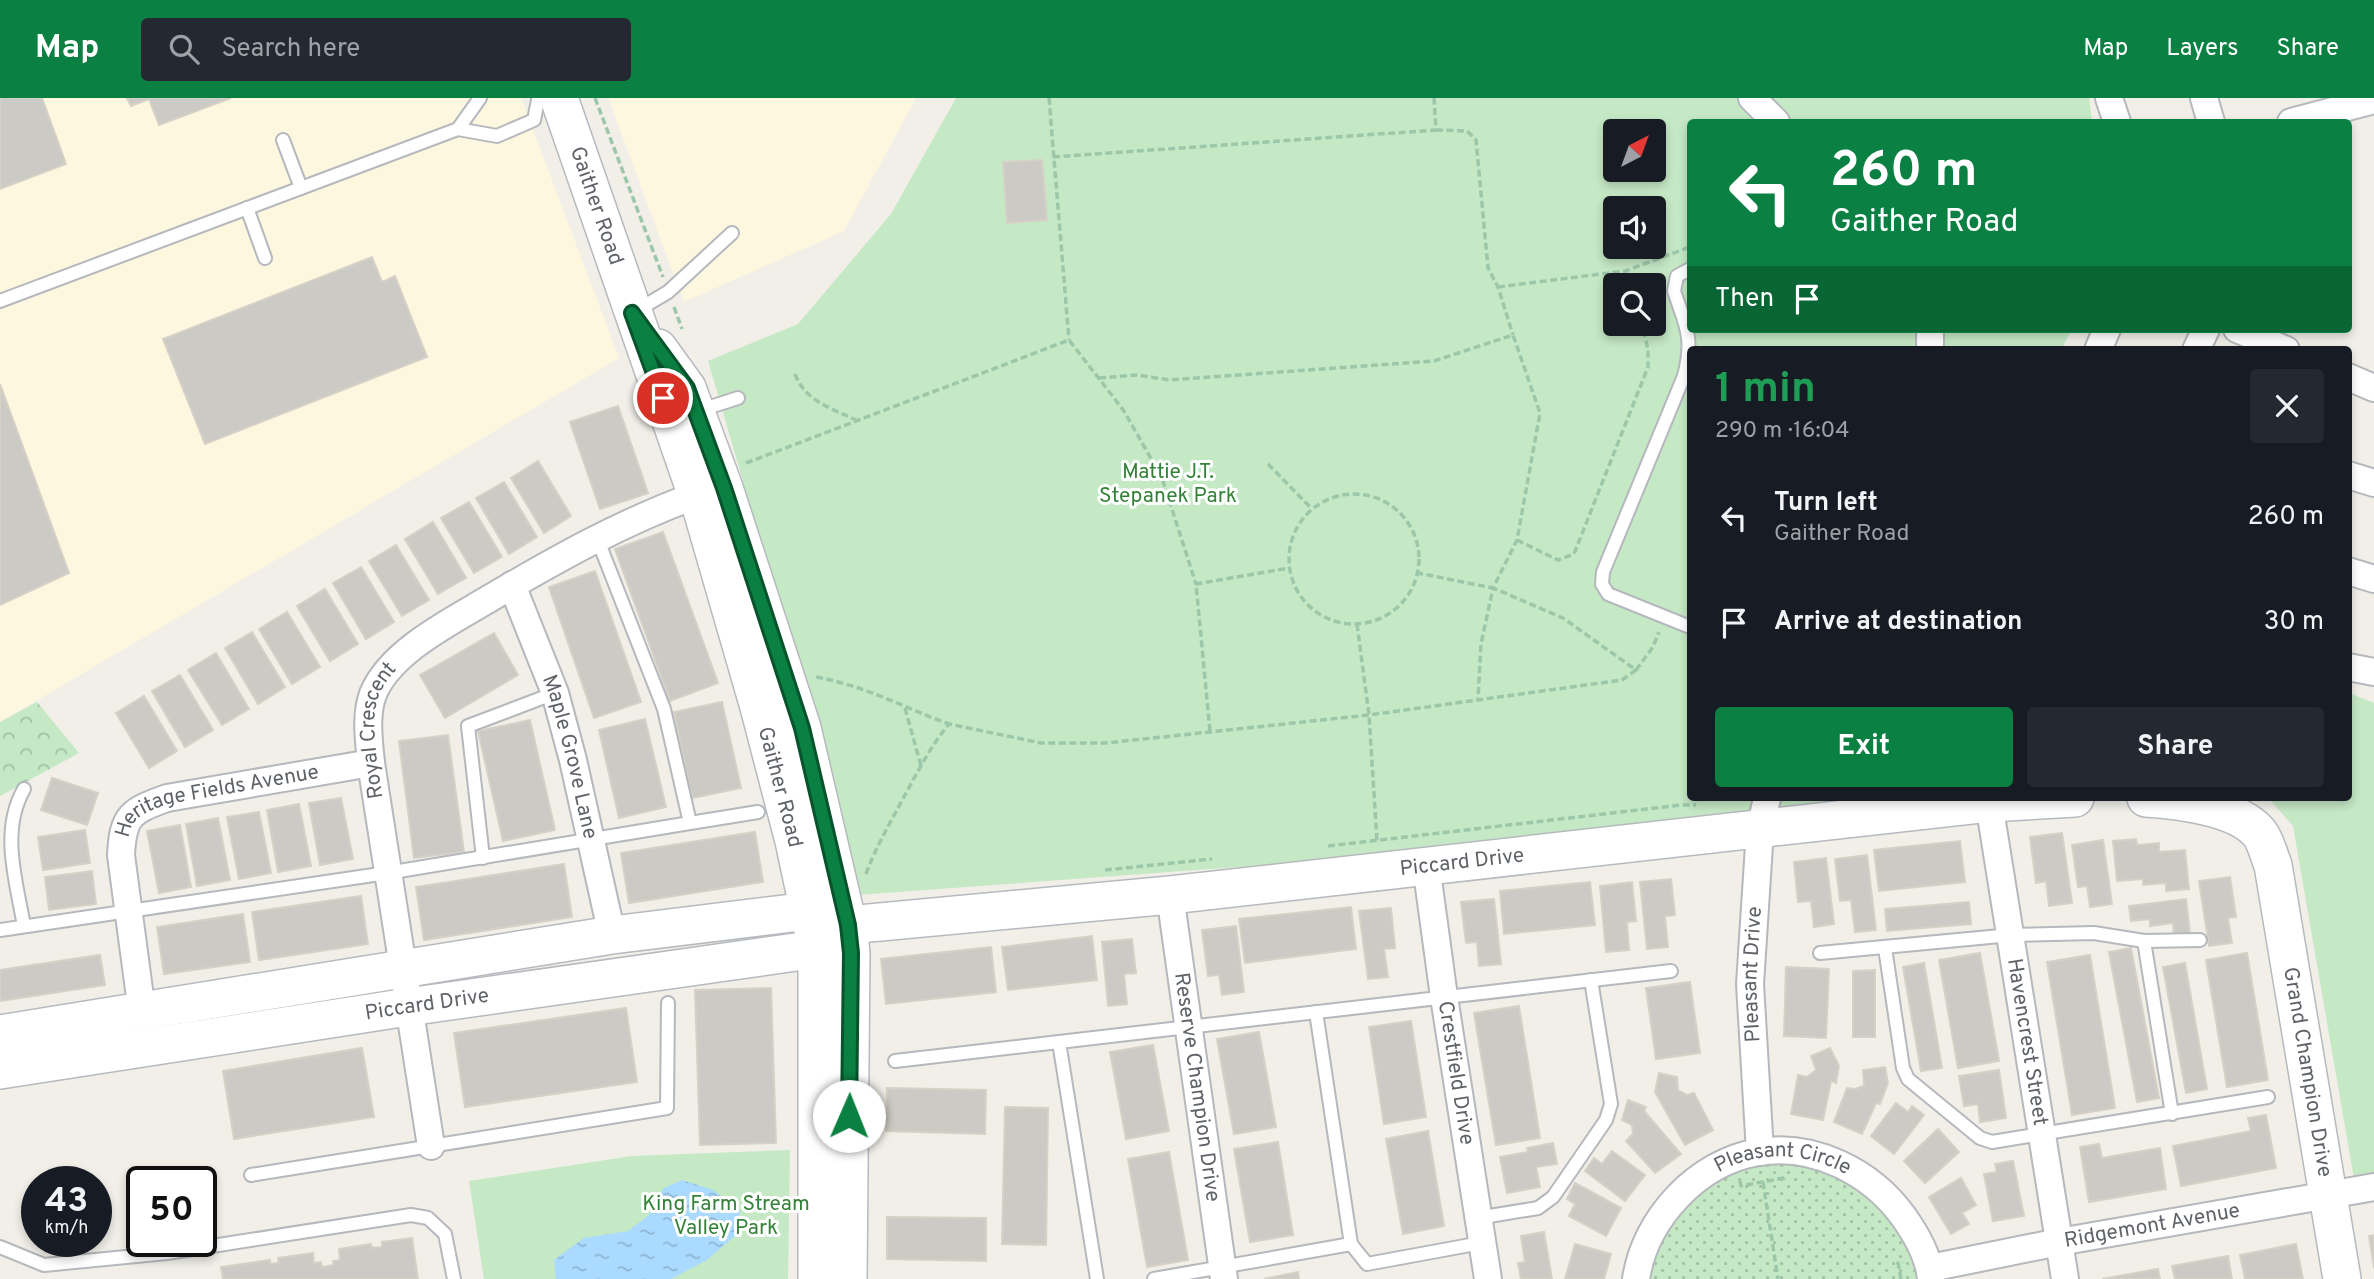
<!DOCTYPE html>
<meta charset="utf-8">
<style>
body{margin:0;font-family:Overpass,sans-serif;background:#242831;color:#f1f3f6;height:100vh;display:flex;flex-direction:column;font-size:26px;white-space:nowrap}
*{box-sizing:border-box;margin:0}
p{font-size:23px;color:#9ea1a6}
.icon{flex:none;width:38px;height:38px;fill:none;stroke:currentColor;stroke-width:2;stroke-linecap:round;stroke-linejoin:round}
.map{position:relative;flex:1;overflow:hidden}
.drawer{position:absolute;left:1687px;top:248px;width:665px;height:455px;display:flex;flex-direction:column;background:#171b24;border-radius:7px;box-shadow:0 4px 10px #0003}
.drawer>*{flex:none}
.guide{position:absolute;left:1687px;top:21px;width:665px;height:214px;border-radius:7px;box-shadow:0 4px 10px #0003;background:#0b8043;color:#fff;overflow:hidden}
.needle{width:46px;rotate:41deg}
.fabs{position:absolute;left:1603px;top:21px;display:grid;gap:14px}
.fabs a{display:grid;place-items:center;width:63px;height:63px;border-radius:7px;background:#171b24;box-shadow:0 4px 10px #0003;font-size:35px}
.speed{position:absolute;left:21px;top:1068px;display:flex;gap:14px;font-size:35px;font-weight:700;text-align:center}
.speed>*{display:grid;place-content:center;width:91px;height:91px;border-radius:50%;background:#171b24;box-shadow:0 4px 10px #0003;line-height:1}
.speed small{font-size:18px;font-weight:400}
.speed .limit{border:4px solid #111;border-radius:10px;background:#fff;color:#111}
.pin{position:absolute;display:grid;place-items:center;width:60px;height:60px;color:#fff;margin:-30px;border:4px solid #fff;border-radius:50%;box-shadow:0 2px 7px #0007}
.me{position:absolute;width:77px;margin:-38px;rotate:1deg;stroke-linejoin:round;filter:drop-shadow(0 0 5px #0008)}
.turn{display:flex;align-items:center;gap:24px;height:147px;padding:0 28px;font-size:32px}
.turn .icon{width:91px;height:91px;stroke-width:2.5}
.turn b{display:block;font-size:49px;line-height:60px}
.then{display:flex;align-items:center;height:66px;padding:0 28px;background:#0003;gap:14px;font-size:26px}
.round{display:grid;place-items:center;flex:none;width:74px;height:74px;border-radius:7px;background:#242831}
.head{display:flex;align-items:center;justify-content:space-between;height:119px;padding:0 28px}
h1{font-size:42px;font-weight:700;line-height:52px;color:#1e9e55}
.action{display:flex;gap:14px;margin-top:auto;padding:14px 28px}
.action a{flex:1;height:80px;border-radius:7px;background:#0b8043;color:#fff;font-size:28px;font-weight:700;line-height:80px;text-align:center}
.action a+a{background:#242831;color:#f1f3f6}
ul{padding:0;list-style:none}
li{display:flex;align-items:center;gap:21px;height:105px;padding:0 28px}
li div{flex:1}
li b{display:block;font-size:26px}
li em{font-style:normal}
header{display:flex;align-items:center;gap:42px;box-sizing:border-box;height:98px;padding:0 35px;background:#0b8043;color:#fff}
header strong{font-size:33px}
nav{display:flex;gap:38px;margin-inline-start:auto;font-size:24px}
.search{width:490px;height:63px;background:#242831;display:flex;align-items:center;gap:18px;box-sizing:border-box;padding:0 24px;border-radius:7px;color:#9ea1a6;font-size:26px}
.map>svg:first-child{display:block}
.commercial{fill:#fef7e0}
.grass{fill:url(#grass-dots)}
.forest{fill:url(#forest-crowns)}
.park{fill:#c5e8c5;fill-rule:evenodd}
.water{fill:url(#water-ripples)}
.building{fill:#cccac5;stroke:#d6d1c6;stroke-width:2}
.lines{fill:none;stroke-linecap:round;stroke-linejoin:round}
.lane-casing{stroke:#b5b8bc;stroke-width:16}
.street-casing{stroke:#b5b8bc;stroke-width:30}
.secondary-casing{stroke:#b6babf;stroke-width:40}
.path{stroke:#9cc7a9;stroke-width:3.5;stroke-dasharray:7 3.5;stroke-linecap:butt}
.lane{stroke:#fff;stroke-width:12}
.street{stroke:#fff;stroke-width:26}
.secondary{stroke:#fff;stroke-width:37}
.route-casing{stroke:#07532c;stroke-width:18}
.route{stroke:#0b8043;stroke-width:12}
.labels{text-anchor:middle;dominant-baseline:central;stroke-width:6;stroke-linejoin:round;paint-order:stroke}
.street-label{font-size:21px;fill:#5f6368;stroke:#fff}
.park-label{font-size:21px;fill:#348238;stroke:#fff}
</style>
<header>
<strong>Map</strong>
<div class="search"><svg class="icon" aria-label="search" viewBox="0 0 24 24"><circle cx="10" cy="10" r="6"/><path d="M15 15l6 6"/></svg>Search here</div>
<nav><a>Map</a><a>Layers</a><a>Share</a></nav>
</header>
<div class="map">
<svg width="2374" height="1181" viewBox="0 0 2374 1181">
<defs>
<pattern id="grass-dots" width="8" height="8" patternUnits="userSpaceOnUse" patternTransform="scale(1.75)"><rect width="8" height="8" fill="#c5e8c5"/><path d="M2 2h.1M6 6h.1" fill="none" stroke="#a3c0a4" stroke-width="1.8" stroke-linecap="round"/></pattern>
<pattern id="forest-crowns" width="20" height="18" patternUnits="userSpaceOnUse" patternTransform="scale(1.75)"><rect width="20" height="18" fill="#c5e8c5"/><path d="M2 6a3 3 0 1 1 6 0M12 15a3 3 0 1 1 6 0" fill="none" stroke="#a3c0a4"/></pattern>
<pattern id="water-ripples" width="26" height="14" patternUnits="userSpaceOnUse" patternTransform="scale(1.75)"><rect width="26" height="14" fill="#aadaff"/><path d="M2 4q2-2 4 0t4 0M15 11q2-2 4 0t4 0" fill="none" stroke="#8eb4d2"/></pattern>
</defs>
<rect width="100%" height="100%" fill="#f1efe8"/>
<g class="commercial">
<polygon points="0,0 521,0 619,260 0,624"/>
<polygon points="608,0 916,0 844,133 684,204"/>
</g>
<polygon class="grass" points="1779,1064 1827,1072 1871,1095 1905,1139 1916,1168 1918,1181 1645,1181 1674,1116 1723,1077 1754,1068"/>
<polygon class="forest" points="37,604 79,655 0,698 0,624"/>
<g class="park">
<path d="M956,0h1133l3,24h-402v207h382l-11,21h-371v448h202l-135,31 -900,66 -36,-147 -113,-387 90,-37 93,-110zM1615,33h39v39h-39zM1615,110h39v39h-39zM1615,187h39v39h-39z"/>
<polygon points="2349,595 2374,605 2374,1088 2356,1092 2293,728 2271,703 2261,700 2348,700"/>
<polygon points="790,1052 788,1181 484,1181 469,1083 632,1058"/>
</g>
<polygon class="water" points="682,1082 713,1092 740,1112 736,1137 707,1162 671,1181 556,1181 554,1162 584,1140 628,1133 648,1118 664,1090"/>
<g class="building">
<polygon points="0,0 42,0 66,66 0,91"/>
<polygon points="127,0 231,0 159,27 149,1 131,8"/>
<polygon points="1042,62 1047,122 1007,125 1003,64"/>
<polygon points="372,159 382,184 395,178 427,259 205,346 163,241"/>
<polygon points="0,286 69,475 0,507"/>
<polygon points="618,308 648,395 600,411 570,324"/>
<polygon points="538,363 571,418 544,435 511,380"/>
<polygon points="504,384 537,439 509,456 476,400"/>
<polygon points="469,404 502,459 474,475 441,420"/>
<polygon points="433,424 466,480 438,496 405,441"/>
<polygon points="663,434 718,585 670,603 615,451"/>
<polygon points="396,447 429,502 402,518 369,463"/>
<polygon points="361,469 394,524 366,541 333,485"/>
<polygon points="595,473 641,604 594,620 549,489"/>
<polygon points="325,491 358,546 330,563 297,508"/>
<polygon points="287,514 320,569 292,586 259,531"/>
<polygon points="252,534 285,589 258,606 225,550"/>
<polygon points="494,535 518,577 445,620 420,577"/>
<polygon points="216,555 249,611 222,627 188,572"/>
<polygon points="180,577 213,632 185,649 152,593"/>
<polygon points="144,598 177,653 149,670 116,615"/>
<polygon points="722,604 741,690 692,700 674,614"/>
<polygon points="645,621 666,709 619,720 599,632"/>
<polygon points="530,622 555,732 503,743 478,633"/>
<polygon points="448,637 464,754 414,760 399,643"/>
<polygon points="52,680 98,695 87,727 41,712"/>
<polygon points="341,700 353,761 320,767 309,705"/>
<polygon points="299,706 311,768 278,774 267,712"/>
<polygon points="259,714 271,775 239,781 227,719"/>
<polygon points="218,720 230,782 197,788 186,726"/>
<polygon points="180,727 191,789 159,795 147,733"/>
<polygon points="85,732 90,765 43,772 38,739"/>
<polygon points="755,734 763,784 629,805 621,755"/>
<polygon points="2062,735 2072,805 2049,808 2046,783 2036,785 2030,739"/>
<polygon points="2136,741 2137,747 2159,745 2159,754 2185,752 2189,791 2166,793 2166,785 2143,787 2143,781 2117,783 2113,743"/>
<polygon points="2103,742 2112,806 2090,809 2087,788 2078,789 2072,747"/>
<polygon points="1960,743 1965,784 1879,793 1874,752"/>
<polygon points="1867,757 1876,832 1855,834 1851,802 1840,803 1835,761"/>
<polygon points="1826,760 1834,826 1814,829 1811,803 1798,804 1794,764"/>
<polygon points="564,766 572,819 424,842 416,789"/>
<polygon points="92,773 96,806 49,812 45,779"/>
<polygon points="2230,779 2236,819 2228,820 2232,845 2209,848 2199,783"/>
<polygon points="1671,781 1675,817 1665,818 1668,849 1647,851 1640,784"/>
<polygon points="1590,784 1595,827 1504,836 1500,793"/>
<polygon points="1632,784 1636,823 1627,824 1629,852 1606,854 1600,788"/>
<polygon points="361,798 368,846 259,862 252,814"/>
<polygon points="1494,801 1501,866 1479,868 1477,844 1466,845 1461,804"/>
<polygon points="2186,801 2190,835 2174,837 2173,825 2150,828 2150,821 2131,823 2129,808"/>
<polygon points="1969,804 1971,826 1887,833 1885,811"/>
<polygon points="1351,809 1356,851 1245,865 1239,821"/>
<polygon points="1391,810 1395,850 1384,851 1388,879 1368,881 1359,813"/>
<polygon points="243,816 250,864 164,876 157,829"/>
<polygon points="1236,828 1244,894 1222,897 1219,877 1208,878 1202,832"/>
<polygon points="1092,838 1097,882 1008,892 1002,849"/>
<polygon points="1132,841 1136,875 1124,876 1127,906 1108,908 1102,844"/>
<polygon points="991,849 996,894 886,906 881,861"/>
<polygon points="2131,850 2159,1000 2137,1004 2109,854"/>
<polygon points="1980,855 1999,963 1958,970 1939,862"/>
<polygon points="2247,855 2268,982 2227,989 2206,862"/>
<polygon points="100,857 105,887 0,903 0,872"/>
<polygon points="2090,857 2115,1010 2072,1017 2047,864"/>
<polygon points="1924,865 1942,970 1921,973 1903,869"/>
<polygon points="2185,865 2207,991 2186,995 2163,869"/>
<polygon points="1786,869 1829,871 1826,940 1784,938"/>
<polygon points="1875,872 1875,939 1853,939 1853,873"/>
<polygon points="1690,884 1700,955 1656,961 1646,890"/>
<polygon points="771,890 776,1045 700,1047 695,892"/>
<polygon points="1519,908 1540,1040 1496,1047 1474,915"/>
<polygon points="626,910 637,984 465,1009 454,935"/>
<polygon points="1411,923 1426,1019 1384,1026 1369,929"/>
<polygon points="1259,934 1276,1029 1234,1036 1217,941"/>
<polygon points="1153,947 1169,1033 1126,1041 1110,954"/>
<polygon points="362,950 374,1019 234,1041 223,973"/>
<polygon points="1830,950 1839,968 1836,985 1831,983 1823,1022 1791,1016 1798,977 1807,979 1816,972 1811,958"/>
<polygon points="1885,969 1888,985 1880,1006 1876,1005 1862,1036 1834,1024 1847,990 1855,991 1864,988 1863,972"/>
<polygon points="1999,972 2006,1020 1980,1024 1978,1006 1964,1008 1959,978"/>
<polygon points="1659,975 1677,979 1678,992 1687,997 1694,995 1713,1032 1685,1047 1655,994"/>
<polygon points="887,990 986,992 985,1036 886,1033"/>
<polygon points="1628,1002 1646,1009 1644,1013 1681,1056 1655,1075 1626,1043 1633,1036 1632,1027 1622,1022"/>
<polygon points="1896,1005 1908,1014 1912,1008 1924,1017 1894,1056 1871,1038"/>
<polygon points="1005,1009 1048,1010 1046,1147 1002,1146"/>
<polygon points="2266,1017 2276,1070 2181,1088 2173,1048 2251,1033 2248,1020"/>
<polygon points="1938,1031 1959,1054 1925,1085 1904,1063"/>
<polygon points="1428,1033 1444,1128 1403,1136 1386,1041"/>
<polygon points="1278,1044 1293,1137 1250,1144 1234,1051"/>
<polygon points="1553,1045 1557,1066 1536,1069 1540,1089 1507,1095 1500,1059 1528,1054 1527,1050"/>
<polygon points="2099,1046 2102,1060 2160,1050 2166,1091 2089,1104 2080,1049"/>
<polygon points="1612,1053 1645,1077 1625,1103 1585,1073 1594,1060 1602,1066"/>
<polygon points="1169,1054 1188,1162 1147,1169 1128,1061"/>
<polygon points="2013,1063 2024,1118 1993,1123 1984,1076 1997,1074 1995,1066"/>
<polygon points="1961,1080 1976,1107 1962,1115 1969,1126 1951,1136 1929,1099"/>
<polygon points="1575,1085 1621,1110 1606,1138 1569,1118 1575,1106 1567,1101"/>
<polygon points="887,1119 986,1120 986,1163 887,1161"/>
<polygon points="1544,1134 1552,1181 1521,1181 1518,1165 1525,1164 1521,1138"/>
<polygon points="2374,1137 2374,1170 2369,1138"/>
<polygon points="412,1140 418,1181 223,1181 221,1169 270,1162 270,1166 279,1165 278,1160 313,1155 314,1165 321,1164 322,1169 334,1167 333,1163 340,1162 339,1151 371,1146 372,1150 382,1149 382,1144"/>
<polygon points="1575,1146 1611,1156 1604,1181 1565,1181"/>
<polygon points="2296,1146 2303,1181 2245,1181 2240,1157"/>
<polygon points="2228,1158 2232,1181 2175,1181 2172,1168"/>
<polygon points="2158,1171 2160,1181 2102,1181"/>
<polygon points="1298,1174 1299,1181 1264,1181"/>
</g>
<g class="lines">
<defs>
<g id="lane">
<polyline points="458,31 497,38 534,22 538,2"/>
<polyline points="283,42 301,90"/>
<polyline points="247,110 265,160"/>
<path d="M1690,171l-13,7 -3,15c12,36 20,46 10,85l-81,196 -1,12 6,10 82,33"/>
<polyline points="0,203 458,31 480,0"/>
<polyline points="636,213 668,194 732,135"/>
<polyline points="701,317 710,309 738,300"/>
<polyline points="690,725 758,714"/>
<polyline points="483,760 468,628 555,595"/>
<path d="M24,828c-8,-46 -24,-95 0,-137"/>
<polyline points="0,832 387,775 690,725 664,611 597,440"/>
<polyline points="2144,843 2172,1016"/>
<polyline points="1885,850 1903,970 1908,981 1980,1040 1992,1044 2268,999"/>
<polyline points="1820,855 2011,837 2094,835 2144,843 2200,842"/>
<polyline points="1316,914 1351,1146"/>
<polyline points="895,963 1059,944"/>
<polyline points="251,1077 667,1010 668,905"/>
<polyline points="1477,1120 1538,1110 1553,1099 1606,1022 1611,1006 1591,882"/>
<polyline points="0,1149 44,1167 167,1155 411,1117 428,1120 445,1136 454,1181"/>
<polyline points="1097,1181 1059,944 1671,873"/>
<polyline points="1154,1181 1351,1146 1367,1166 1481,1145"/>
</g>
<g id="street">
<polyline points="1752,0 1776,24"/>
<polyline points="2109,0 2117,24"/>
<polyline points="2204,0 2211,24"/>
<polyline points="2291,24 2374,2"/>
<polyline points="1930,231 1930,252"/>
<polyline points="2237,231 2286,252"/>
<polyline points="2098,252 2107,231"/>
<polyline points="2196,252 2206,231"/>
<polyline points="2348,279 2374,290"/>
<polyline points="2348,377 2374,385"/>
<polyline points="2348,473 2374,481"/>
<path id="s1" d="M512,487l43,108 18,67 39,175"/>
<polyline points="2348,569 2374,574"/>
<path id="s2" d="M1989,705l76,476"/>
<path id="s3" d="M1426,767l18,132 44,282"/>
<path id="s4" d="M1170,797l54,384"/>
<path id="s5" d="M142,914l-21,-157c2,-40 10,-44 46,-57l204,-35"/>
<path id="s6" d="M431,1048l-60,-383c-2,-22 -6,-47 2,-69 17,-42 77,-72 114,-94 68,-40 135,-78 210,-105"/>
<path id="s7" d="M1760,1054l-10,-168 10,-154 7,-32"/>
<path id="s8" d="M1930,1170l129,-26 315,-55"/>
<path id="s9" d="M1636,1181c9,-60 61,-117 123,-127 55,-9 112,20 144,64 13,18 26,41 28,63"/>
</g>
<g id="secondary">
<path id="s10" d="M559,0l143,412 57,197 35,134 23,108v330"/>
<polyline points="658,250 687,290 724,390 802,630 848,827 851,855 848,1181"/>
<path id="s11" d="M2146,700c32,2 93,9 114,36 6,8 9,22 13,31l69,414"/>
<path id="s12" d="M0,936l612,-99 197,-24 39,14 322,-30 819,-92 86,-5"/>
<path id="s13" d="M0,972l408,-63 409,-58 19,-15"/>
</g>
</defs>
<use href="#lane" class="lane-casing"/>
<use href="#street" class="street-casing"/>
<use href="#secondary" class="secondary-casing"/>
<g class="path">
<polyline points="595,0 663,179"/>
<polyline points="1049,0 1069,242"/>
<polyline points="1436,32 1467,33 1476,42 1488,170 1498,189 1513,237"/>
<polyline points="1053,59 1436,32 1434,0"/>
<polyline points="1625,173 1630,187"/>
<polyline points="1498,189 1625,173 1690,149"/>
<polyline points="674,209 682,231"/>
<path d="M795,276c10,27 36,34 61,46"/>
<polyline points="1099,280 1137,277 1170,282 1434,263 1513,237 1540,315 1517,442 1493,490 1418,475"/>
<polyline points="746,365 1069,242 1124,313 1162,380 1196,486"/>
<polyline points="1268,366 1312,411"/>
<circle cx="1354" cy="461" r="65"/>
<polyline points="1517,442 1558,462 1574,456 1648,269 1648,251 1642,226"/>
<polyline points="1357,526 1369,617 1377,742"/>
<polyline points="1636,572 1653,549 1659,534"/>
<path d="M816,579c47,8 89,31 133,47"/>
<polyline points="905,610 921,668"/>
<polyline points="1210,633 1196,486 1289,470"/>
<polyline points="1328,748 1681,707 1696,707"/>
<polyline points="1105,772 1212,761"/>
<path d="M866,776c9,-25 22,-47 34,-70 15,-27 29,-56 49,-80l92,19h65l263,-28 253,-35 14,-10 -73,-52 -70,-30 -12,56 -3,55"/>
<polyline points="1740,1083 1741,1088 1784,1080 1784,1077"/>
<polyline points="1763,1084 1778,1181"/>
<polyline points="1901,1181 1898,1165 1903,1164"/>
</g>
<use href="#lane" class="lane"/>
<use href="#street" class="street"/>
<use href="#secondary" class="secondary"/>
</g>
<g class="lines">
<defs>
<polyline id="route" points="663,300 632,215 687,290 724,390 802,630 848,827 851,855 849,1018"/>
</defs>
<use href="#route" class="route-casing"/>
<use href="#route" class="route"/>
</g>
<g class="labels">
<g class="street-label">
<text stroke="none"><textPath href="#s10" startOffset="114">Gaither Road</textPath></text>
<text stroke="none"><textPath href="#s6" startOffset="422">Royal Crescent</textPath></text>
<text stroke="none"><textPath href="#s1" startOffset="182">Maple Grove Lane</textPath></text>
<text stroke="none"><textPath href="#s10" startOffset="724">Gaither Road</textPath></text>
<text stroke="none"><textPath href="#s5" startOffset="285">Heritage Fields Avenue</textPath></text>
<text stroke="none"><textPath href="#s12" startOffset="1477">Piccard Drive</textPath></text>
<text stroke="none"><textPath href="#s7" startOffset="178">Pleasant Drive</textPath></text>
<text stroke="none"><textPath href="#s13" startOffset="432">Piccard Drive</textPath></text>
<text stroke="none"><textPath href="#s2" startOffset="242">Havencrest Street</textPath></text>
<text stroke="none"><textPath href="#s3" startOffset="210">Crestfield Drive</textPath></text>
<text stroke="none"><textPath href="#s11" startOffset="366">Grand Champion Drive</textPath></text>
<text stroke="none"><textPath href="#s4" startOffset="194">Reserve Champion Drive</textPath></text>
<text stroke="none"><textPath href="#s9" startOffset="212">Pleasant Circle</textPath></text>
<text stroke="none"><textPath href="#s8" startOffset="226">Ridgemont Avenue</textPath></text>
</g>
<g class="park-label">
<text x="1168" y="374">Mattie J.T.<tspan x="1168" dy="24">Stepanek Park</tspan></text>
<text x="726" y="1106">King Farm Stream<tspan x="726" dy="24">Valley Park</tspan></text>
</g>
</g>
</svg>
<div class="fabs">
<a><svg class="needle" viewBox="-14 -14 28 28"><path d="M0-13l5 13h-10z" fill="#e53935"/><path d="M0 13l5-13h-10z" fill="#9ea1a6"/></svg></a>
<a><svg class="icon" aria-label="sound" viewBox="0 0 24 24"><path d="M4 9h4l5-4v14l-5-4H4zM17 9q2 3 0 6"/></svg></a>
<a><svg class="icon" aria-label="search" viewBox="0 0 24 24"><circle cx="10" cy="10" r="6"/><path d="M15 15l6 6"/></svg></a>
</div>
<div class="speed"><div>43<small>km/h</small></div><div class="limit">50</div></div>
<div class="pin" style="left:663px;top:300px;background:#d93025"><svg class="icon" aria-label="arrive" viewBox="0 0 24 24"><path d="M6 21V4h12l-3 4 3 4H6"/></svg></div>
<svg class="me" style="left:849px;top:1018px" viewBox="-20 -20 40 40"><circle r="19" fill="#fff"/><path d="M0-13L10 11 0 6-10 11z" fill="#0b8043"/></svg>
<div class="guide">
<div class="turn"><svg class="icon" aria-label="left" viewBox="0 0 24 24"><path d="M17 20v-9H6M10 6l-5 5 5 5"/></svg><div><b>260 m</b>Gaither Road</div></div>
<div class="then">Then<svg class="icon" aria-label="arrive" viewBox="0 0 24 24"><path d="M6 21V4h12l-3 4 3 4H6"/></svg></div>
</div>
<section class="drawer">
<div class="head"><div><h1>1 min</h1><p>290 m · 16:04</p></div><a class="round"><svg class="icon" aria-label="close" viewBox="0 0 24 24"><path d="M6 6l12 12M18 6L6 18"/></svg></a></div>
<ul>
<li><svg class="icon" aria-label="left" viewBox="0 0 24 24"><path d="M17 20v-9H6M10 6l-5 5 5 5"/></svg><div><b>Turn left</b><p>Gaither Road</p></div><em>260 m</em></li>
<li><svg class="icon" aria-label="arrive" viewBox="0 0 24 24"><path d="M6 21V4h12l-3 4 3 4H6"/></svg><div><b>Arrive at destination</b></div><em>30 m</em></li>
</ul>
<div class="action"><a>Exit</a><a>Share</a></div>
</section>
</div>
